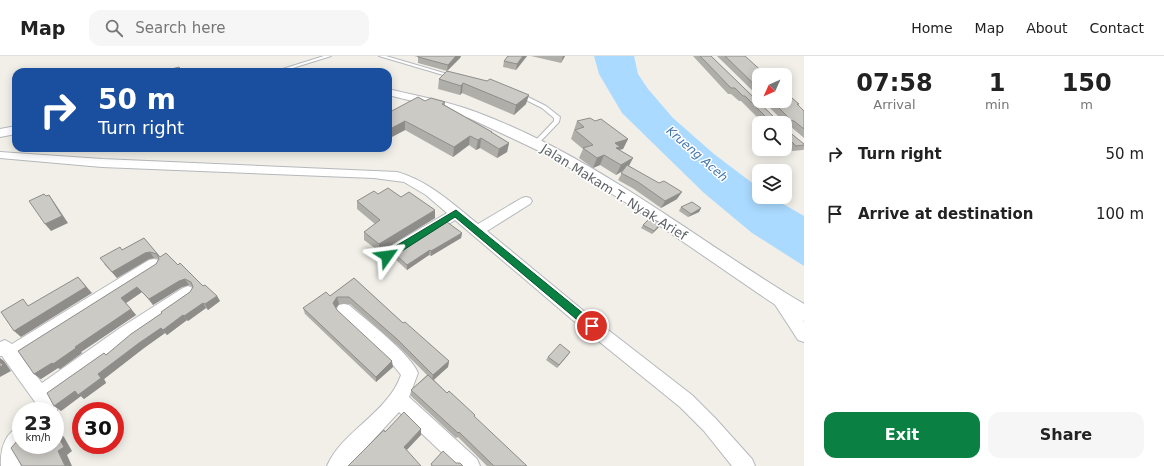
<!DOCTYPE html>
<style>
body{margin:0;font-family:"DejaVu Sans",sans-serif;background:#f6f6f6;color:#222;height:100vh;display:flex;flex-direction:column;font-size:15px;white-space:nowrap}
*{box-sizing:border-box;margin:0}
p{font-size:13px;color:#767676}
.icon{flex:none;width:22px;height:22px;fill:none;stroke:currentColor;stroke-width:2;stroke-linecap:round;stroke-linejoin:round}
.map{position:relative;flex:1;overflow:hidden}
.details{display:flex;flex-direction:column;background:#fff;width:360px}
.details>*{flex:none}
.banner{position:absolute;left:12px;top:12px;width:380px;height:84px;border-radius:12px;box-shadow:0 2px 10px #0003;background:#1a4fa0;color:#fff;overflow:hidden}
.needle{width:26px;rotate:225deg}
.fabs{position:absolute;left:752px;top:12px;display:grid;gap:8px}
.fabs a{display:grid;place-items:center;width:40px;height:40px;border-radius:8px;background:#fff;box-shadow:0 2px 10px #0003;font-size:20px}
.speed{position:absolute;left:12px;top:346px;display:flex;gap:8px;font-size:20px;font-weight:700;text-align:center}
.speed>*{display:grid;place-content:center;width:52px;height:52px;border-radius:50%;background:#fff;box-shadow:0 2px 10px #0003;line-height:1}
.speed small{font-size:10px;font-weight:400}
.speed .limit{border:6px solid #d22;background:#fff;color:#111}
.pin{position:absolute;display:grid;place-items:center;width:34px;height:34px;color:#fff;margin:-17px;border:2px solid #fff;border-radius:50%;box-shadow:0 1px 4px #0007}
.me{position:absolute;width:44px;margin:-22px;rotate:59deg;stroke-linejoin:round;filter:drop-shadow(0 0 3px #0008)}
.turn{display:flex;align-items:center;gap:14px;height:84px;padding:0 20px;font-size:18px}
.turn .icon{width:52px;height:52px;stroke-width:2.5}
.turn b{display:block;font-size:28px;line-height:34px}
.eta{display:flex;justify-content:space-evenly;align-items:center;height:68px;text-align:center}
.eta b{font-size:24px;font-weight:800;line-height:28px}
.action{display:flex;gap:8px;margin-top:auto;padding:8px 20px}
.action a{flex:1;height:46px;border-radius:12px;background:#0b8043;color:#fff;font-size:16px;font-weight:800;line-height:46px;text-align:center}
.action a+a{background:#f6f6f6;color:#222}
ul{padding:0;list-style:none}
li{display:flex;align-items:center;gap:12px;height:60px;padding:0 20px}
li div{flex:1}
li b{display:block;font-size:15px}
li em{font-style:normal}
header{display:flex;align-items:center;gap:24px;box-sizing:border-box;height:56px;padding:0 20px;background:#fff;border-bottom:1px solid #e0e0e0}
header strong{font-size:19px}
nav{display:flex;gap:22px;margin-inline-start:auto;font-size:14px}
.search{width:280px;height:36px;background:#f6f6f6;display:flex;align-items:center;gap:10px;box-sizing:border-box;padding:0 14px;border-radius:12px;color:#767676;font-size:15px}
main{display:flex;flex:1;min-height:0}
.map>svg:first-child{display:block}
.water{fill:#aadaff}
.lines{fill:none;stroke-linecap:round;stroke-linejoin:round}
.service-casing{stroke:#b5b8bc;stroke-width:2}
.minor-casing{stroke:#b5b8bc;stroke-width:2}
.tertiary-casing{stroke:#b5b8bc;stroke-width:2}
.service{fill:#fff;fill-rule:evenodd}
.minor{fill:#fff;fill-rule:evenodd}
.tertiary{fill:#fff;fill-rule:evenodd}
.wall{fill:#afaea9}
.shaded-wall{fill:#8f8d8a}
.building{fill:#cccac5;stroke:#8f8d8a}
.route{fill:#0b8043;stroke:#07532c}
.labels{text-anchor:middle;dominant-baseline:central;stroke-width:3;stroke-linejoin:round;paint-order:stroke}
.far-water-label{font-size:12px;font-style:italic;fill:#4174aa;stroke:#fff}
.street-label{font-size:13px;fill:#5f6368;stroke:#fff}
</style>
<header>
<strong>Map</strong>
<div class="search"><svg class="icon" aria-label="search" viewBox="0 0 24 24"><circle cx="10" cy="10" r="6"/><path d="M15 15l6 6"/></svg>Search here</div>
<nav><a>Home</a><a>Map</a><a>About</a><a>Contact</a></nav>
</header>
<main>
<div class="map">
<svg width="804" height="410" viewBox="0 0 804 410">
<rect width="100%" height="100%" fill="#f1efe8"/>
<polygon class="water" points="594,0 634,0 638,18 648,33 673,62 714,98 759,132 759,141 771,141 804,160 804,210 752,177 704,137 622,57 599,18"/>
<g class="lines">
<defs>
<g id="service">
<polygon points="324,0 331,0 280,16 273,16"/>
<polygon points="379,0 386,0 454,20 450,21"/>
<polygon points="518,38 522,38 546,50 560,61 559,66 538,88 536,89 533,87 554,65 554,62 542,52 518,40"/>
</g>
<g id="minor">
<path d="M0,96l102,7 295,13c32,9 56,32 81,52l44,-26 4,-1 4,1 2,3 -2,3 -43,27 98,81 107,83 24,24 36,40 3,7h-23l-28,-35 -24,-24 -105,-85 -120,-102 -63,39 -5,1 -5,-1 -2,-4 2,-4 65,-38 -21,-18 -22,-13 -30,-4 -272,-11 -102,-9z"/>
<polygon points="154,203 159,204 161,208 159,212 21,300 42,327 120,272 183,232 188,230 193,232 195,236 193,240 132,282 52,341 58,351 55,360 55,355 39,355 40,353 2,300 0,300 0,286 5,284 12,288 149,204"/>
<polygon points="779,237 784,239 804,266 804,286 798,284 774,247 771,243 774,239"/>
<path d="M344,248l5,1c18,16 61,48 69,68l-9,24 68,62 3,7h-24l-57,-54 -50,54h-22c15,-35 61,-53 74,-91l-8,-10 -54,-50 -3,-5 3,-5z"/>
<path d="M21,370v19h4l-9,10 5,11h-20c-1,-17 4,-34 20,-40z"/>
</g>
<g id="tertiary">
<path d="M388,33c29,7 59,12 88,23 119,44 219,127 328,192v17l-7,-2 -29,-19 -143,-98 -71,-44 -85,-40 -32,-11 -49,-12z"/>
<polygon points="16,70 16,78 0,81 0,73"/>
</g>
</defs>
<use href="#service" class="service-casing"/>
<use href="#minor" class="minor-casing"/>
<use href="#tertiary" class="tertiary-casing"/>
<use href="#service" class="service"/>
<use href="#minor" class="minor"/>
<use href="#tertiary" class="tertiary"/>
</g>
<g class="wall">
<polygon points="414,0 461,0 460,2 447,15 526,48 514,59 462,37 460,39 438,33 439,23 447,15 418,7 418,1"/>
<polygon points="508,0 527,0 516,14 503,11 504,5"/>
<polygon points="531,0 565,0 561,7"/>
<polygon points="693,0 711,0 776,63 781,63 763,45 785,45 799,48 798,49 804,55 804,82 790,70 788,70 788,75 804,88 804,93 803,94 792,95 785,88 785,67 763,67 741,45 739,45 731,38 728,38"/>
<polygon points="717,0 745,0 759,19 759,41"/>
<polygon points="418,41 425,45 445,46 445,49 492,76 492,77 509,87 507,96 497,102 480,92 476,94 469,89 453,101 405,74 388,83"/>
<polygon points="577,65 595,65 628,83 623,93 619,94 633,102 629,110 677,143 661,152 634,133 618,124 623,115 616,119 600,109 593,112 579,102 583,93 571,83"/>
<polygon points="378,138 401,141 435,162 380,196 364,184 364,176 375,168 357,153 357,145"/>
<polygon points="681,151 701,152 699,156 688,161 679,155"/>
<polygon points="661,167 659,171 652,178 641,172 643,169"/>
<polygon points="462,177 461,182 431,200 429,199 407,214 395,203 395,198"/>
<polygon points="144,182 160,201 178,209 203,230 217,240 220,245 208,254 206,252 188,265 187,264 167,279 165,277 144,292 104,323 106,327 84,343 81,340 61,355 106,299 190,236 193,231 189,229 182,231 153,249 142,236 126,247 136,259 81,296 82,297 60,313 58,312 41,323 34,318 156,208 159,203 154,202 149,203 117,222 104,208 122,194"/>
<polygon points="354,222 403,267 449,305 448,311 434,324 447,337 474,361 527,410 487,410 458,381 456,382 411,340 411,334 427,319 398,290 350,248 339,248 336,252 337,254 393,311 376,326 305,258 303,252 330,240"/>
<polygon points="568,299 557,312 546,304 548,301"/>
</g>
<g class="shaded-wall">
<polygon points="456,0 461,0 460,2 447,15 448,9"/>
<polygon points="523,0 527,0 516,14 517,8"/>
<polygon points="563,0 565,0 561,7"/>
<polygon points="463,27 462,37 460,39 461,30"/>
<polygon points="529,39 526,48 514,59 516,49"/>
<polygon points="405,65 405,74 388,83 388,74"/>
<polygon points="470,80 469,89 453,101 454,91"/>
<polygon points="481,82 480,92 476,94 478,84"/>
<polygon points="628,83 623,93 618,94 615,101 615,87"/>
<polygon points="509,87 507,96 497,102 499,93"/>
<polygon points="604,99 600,109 593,112 597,102"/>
<polygon points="633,102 628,111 616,119 621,109"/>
<polygon points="682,136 677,143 661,152 665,145"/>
<polygon points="49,139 54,146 68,167 51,175 45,168"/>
<polygon points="701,152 699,156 688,161 691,158"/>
<polygon points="435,154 435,162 380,196 379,188"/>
<polygon points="661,167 659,171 652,178 654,175"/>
<polygon points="462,177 461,182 431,200 431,195"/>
<polygon points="430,194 429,199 407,214 407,209"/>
<polygon points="150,196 154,202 149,203 117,222 112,216 145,197"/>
<polygon points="78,221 92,237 21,281 14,275"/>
<polygon points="185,223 189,229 182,231 153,249 149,243 179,225"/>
<polygon points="137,231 142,236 126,247 121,242"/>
<polygon points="217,240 220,245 208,254 205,248"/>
<polygon points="337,241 339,248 335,253 333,247"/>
<polygon points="203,247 206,252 188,265 184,260"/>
<polygon points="131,253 136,259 81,296 82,297 60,313 58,312 41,323 34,318"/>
<polygon points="183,259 187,264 167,279 163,274"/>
<polygon points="161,272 165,277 144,292 104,323 106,327 84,343 81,340 61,355 54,350 139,287"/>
<polygon points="570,296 568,299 557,312 559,309"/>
<polygon points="0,302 4,305 11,315 0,321"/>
<polygon points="392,305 393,311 376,326 376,321"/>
<polygon points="449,305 448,311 432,325 433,319"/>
<polygon points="55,368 61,379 64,381 72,395 67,399 72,410 65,410 58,395 55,378"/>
<polygon points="421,373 421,379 404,397 404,391"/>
</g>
<g class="building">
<polygon points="418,0 456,0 448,9 418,1"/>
<polygon points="508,0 523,0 517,8 504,5"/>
<polygon points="700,0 711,0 776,63 788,63 789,62 772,45 785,45 785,36 799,48 797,48 804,55 804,73 794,65 788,64 788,75 804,88 804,89 796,90 785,79 785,67 772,67 745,40 743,40 735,32 731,32"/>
<polygon points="725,0 745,0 766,19 759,19 759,33"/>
<polygon points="179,11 183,16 170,16 168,14"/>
<polygon points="447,15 487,25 490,23 529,39 516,49 463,27 461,30 439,23"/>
<polygon points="418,41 425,45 431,42 445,46 442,48 492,76 491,76 509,87 499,93 481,82 478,84 470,80 454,91 405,65 388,74 388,57"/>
<polygon points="590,62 595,65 601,63 628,83 615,87 620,91 616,92 633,102 621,109 604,99 597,102 583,92 593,89 575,74 584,71 577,65"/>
<polygon points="627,109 659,127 664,125 682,136 665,145 638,126 621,117"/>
<polygon points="388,132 401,141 409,136 435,154 379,188 364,176 380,164 357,145 374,135 378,138"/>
<polygon points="44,138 46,140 49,139 62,160 45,168 29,145"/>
<polygon points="692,146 701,152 691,158 681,151"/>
<polygon points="650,162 661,167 654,175 643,169"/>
<polygon points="447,166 462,177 431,195 430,194 407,209 395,198"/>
<polygon points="144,182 160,201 166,197 178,209 180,207 203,230 205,229 217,240 205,248 203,247 184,260 183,259 163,274 161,272 139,287 98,318 101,322 78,339 75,335 54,350 47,337 104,297 106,299 131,278 162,257 161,256 190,236 193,231 191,226 185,223 179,225 149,243 137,231 121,242 131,253 75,291 76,292 53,308 52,307 34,318 18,295 156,208 159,203 157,198 150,196 145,197 112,216 100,202 120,191 122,194"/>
<polygon points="78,221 86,231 14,275 1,256 23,243 28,250"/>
<polygon points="354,222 403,267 405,266 449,305 433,319 398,284 349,241 337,241 333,247 337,254 392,305 376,321 303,252 326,236 330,240"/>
<polygon points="560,288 570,296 559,309 548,301"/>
<polygon points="0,306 3,309 0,311"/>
<polygon points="428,319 447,337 449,335 475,359 474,360 527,410 494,410 459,376 458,377 411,334"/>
<polygon points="404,356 421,373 404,391 421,410 348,410 384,374 385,376"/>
<polygon points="56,376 64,391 58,395 65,410 22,410 11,392 17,385 16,383 21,380 21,389 55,389 55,377"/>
<polygon points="443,395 456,407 460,407 463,410 432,410 431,408"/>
</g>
<polygon class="route" points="456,154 595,267 597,270 595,273 592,275 588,273 455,161 391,202 384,202 383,200 384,197"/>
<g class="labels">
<g class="far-water-label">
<text transform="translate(697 98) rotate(41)">Krueng Aceh</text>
</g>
<g class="street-label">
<text transform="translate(614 136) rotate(32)">Jalan Makam T. Nyak Arief</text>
</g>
</g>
</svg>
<div class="fabs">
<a><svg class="needle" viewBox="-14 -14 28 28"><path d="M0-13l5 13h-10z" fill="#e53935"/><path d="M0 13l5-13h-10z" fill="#767676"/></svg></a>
<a><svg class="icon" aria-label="search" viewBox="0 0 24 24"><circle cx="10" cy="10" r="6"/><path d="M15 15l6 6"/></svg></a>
<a><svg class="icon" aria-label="layers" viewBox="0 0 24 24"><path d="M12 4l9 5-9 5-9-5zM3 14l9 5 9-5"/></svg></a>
</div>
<div class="speed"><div>23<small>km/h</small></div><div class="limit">30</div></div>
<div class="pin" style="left:592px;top:270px;background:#d93025"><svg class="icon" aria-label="arrive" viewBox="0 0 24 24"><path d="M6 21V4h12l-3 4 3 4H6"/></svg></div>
<svg class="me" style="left:387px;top:200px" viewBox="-20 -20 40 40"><path d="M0-17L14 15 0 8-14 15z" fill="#0b8043" stroke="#fff" stroke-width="4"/></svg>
<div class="banner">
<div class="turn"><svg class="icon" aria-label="right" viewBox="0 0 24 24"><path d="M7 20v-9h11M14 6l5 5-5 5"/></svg><div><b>50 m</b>Turn right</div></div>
</div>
</div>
<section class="details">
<div class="eta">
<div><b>07:58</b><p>Arrival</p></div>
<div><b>1</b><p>min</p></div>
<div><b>150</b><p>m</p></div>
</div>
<ul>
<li><svg class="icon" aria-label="right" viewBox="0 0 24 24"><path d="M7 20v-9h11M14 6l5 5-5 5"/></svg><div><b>Turn right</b></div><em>50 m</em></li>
<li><svg class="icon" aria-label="arrive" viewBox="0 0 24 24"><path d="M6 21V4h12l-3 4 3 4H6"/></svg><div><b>Arrive at destination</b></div><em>100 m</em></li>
</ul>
<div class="action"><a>Exit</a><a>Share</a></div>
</section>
</main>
